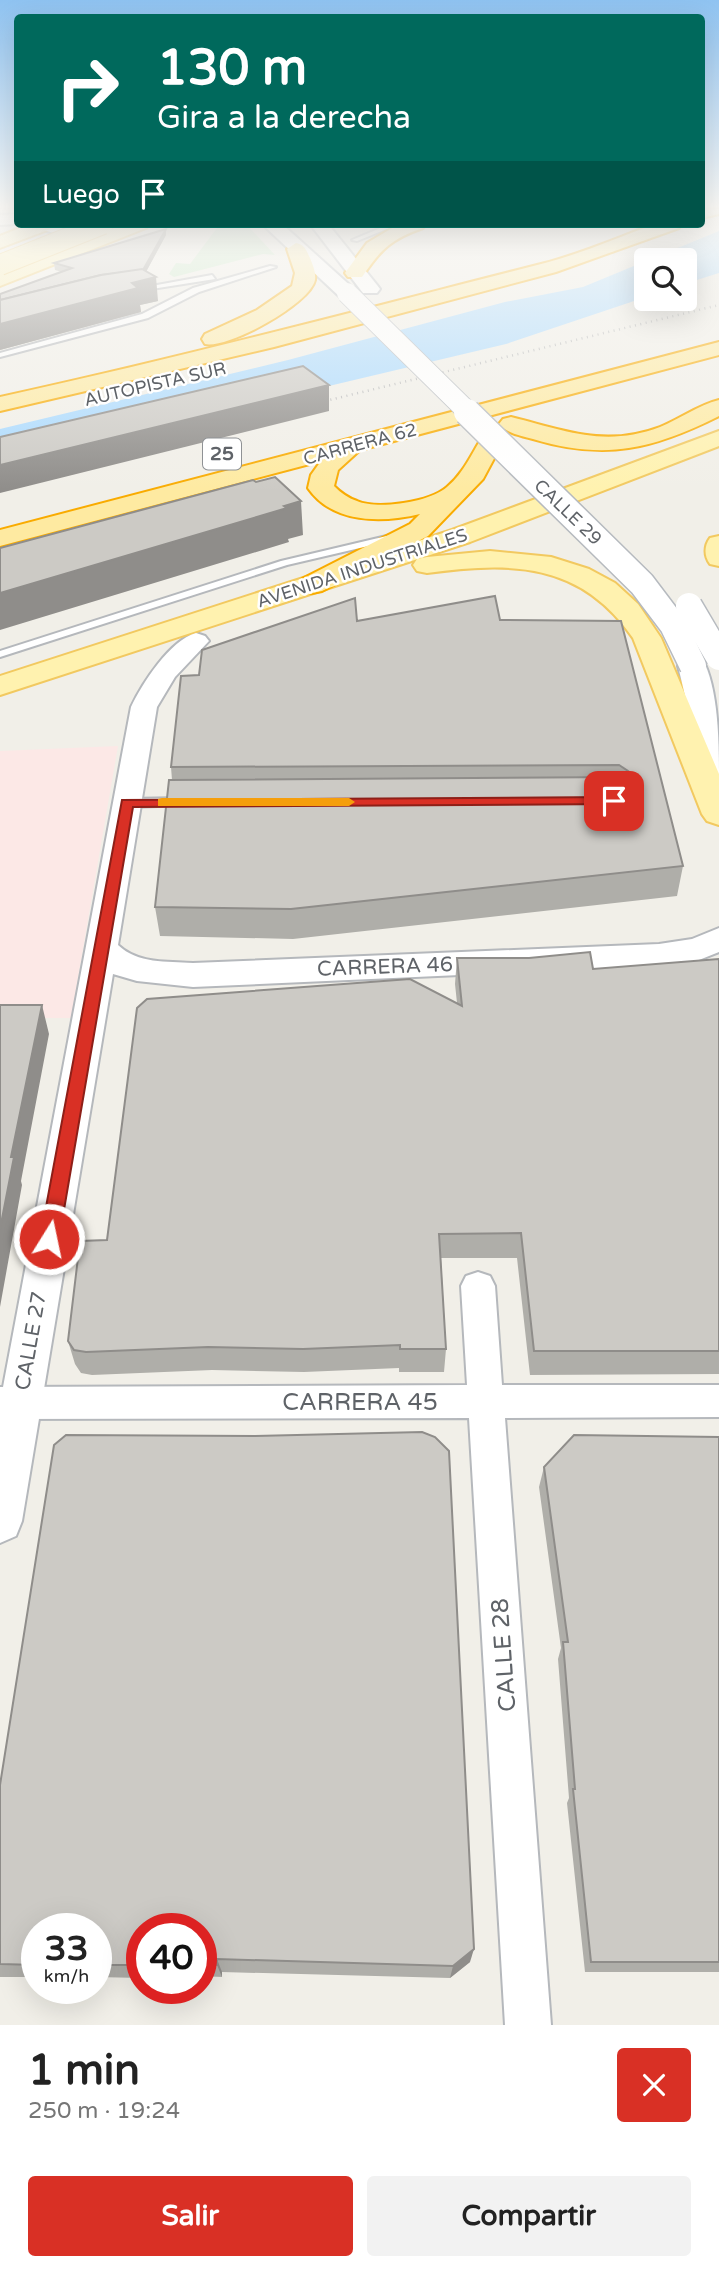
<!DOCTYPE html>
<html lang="es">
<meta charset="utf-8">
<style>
body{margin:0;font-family:"Varela Round",sans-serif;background:#f2f2f2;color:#222;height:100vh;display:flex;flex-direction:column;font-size:26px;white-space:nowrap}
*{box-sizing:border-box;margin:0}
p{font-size:23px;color:#767676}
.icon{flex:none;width:38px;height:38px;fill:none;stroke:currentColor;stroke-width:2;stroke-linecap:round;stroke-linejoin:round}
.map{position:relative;height:2025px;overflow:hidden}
.drawer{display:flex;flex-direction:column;background:#fff;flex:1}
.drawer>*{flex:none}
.banner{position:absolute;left:14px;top:14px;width:691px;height:214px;border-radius:7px;box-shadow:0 7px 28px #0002;background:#00695c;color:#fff;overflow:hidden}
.fabs{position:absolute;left:634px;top:248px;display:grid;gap:14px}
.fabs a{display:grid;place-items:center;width:63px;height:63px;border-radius:7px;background:#fff;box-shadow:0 7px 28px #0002;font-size:35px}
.speed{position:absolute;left:21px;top:1913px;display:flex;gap:14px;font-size:35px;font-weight:700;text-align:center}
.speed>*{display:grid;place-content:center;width:91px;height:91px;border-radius:50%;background:#fff;box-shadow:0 7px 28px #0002;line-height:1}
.speed small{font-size:18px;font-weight:400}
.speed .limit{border:10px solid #d22;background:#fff;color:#111}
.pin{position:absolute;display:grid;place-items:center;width:60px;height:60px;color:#fff;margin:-30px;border-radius:14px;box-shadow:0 4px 10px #0006}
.me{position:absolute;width:77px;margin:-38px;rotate:10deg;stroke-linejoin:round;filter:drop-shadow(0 0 5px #0008)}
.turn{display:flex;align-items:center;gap:24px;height:147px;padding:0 28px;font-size:32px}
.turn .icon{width:91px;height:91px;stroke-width:2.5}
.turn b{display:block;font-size:49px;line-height:60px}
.then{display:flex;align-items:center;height:66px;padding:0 28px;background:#0003;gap:14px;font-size:26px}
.round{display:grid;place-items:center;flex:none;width:74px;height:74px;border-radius:7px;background:#f2f2f2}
.overview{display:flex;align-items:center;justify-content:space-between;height:119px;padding:0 28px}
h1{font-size:42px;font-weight:700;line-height:52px}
.button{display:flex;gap:14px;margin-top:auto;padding:14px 28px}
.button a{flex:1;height:80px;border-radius:7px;background:#d93025;color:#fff;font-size:28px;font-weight:700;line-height:80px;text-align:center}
.button a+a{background:#f2f2f2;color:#222}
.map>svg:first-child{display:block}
.medical{fill:#fce8e6}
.green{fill:#c5e8c5}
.water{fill:#aadaff}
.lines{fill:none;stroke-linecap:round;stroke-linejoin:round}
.service-casing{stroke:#b5b8bc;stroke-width:4}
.minor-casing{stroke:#b5b8bc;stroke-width:4}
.tertiary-casing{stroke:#b5b8bc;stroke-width:4}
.secondary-casing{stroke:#b6babf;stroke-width:4}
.primary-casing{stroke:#f2c960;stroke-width:4}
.trunk-casing{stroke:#f9ab00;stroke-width:4}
.service{fill:#fff;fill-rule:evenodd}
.minor{fill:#fff;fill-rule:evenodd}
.tertiary{fill:#fff;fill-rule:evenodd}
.secondary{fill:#fff;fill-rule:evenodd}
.primary{fill:#fff2af;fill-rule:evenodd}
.trunk{fill:#feeaa1;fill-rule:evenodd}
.rail{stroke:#b6b7b8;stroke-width:2.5;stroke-dasharray:1 4.5;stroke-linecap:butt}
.secondary-bridge-far1-casing{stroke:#b6babf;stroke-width:22;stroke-linecap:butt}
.secondary-bridge-casing{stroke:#b6babf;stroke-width:29;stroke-linecap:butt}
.primary-bridge-casing{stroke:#f2c960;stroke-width:22;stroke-linecap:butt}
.secondary-bridge-far1{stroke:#fff;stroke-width:20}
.secondary-bridge{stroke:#fff;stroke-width:26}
.primary-bridge{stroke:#fff2af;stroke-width:20}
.wall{fill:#afaea9}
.shaded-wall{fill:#8f8d8a}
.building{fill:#cccac5;stroke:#8f8d8a;stroke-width:2}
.route{fill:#d93025;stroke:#8d1f18;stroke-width:2}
.slow{fill:#f59e0b}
.labels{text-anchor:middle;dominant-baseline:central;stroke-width:5;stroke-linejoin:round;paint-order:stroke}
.far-street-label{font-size:18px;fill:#5f6368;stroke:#fff}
.shield{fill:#fff;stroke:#8f9295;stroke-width:2}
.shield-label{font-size:19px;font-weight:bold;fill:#5f6368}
.street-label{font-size:21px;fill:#5f6368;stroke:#fff}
.near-street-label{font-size:24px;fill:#5f6368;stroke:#fff}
</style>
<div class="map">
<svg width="719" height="2025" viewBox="0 0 719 2025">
<rect width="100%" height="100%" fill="#f1efe8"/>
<polygon class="medical" points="118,746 71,1018 0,1018 0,751"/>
<polygon class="green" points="220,224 246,224 275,255 263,254 174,277 169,274 176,263 190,264"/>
<g class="water">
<polygon points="719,231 719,273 684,284 684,261 646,261"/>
<polygon points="646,261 646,297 506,344 0,464 0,429 288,360 505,302 583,287"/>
</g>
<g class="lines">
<defs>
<g id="service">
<polygon points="390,224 399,224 357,241 352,240"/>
<polygon points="270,266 276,267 199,292 148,318 0,357 0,353 142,314 193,288"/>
<polygon points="212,275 215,279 139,291 135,289"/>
<polygon points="391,535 394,536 394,540 287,565 0,657 0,651 281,561"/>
<polygon points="185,798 189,799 191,802 189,805 127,807 121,803 127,799"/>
</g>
<polygon id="minor" points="478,1272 490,1276 495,1286 502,1385 719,1385 719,1417 505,1418 551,2025 505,2025 469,1418 0,1419 0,1387 467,1385 461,1286 466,1276"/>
<g id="tertiary">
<polygon points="18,214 18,224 0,225 0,215"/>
<polygon points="32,224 57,224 102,238 104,241 96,246 34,227"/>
<path d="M196,633l9,3 4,5 -34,36 -18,30 -39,238c20,19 48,16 75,18l466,-19 33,-5 27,-11v24l-20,8 -40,6 -466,21 -56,-6 -24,-7 -91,547 -6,15 -16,7v-140l131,-696c11,-23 39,-67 65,-74z"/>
</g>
<g id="secondary">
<polygon points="262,224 282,224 354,289 357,293 354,297 340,297"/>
<polygon points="310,224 328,224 377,285 380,289 377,293 363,293"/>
<path d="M693,657l10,3c16,31 16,86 16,122l-11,-3 -5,-7 -25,-106 5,-6z"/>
</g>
<g id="primary">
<polygon points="30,224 56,224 53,228 0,248 0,236"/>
<polygon points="124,224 149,224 146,228 0,286 0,273"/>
<polygon points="719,431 719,446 470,542 0,695 0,676 452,530"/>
<path d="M719,536v30l-9,-2c-6,-8 -6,-18 0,-26z"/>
<path d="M490,551l61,6 38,12 26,14 23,21 23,34 58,136v51l-12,-4 -5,-7 -69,-176c-53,-77 -122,-76 -206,-65l-10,-2 -4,-6 4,-6 10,-2z"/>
</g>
<g id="trunk">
<polygon points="702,209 719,209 719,214 702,218"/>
<path d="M399,224h27l-3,4c-32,11 -42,21 -61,49h-14l-3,-4 22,-30z"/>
<path d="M655,224h27l-3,4 -123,44 -282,75 -274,64v-14c183,-40 364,-88 545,-134 38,-10 74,-26 110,-39z"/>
<path d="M296,243c9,2 10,7 14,15 3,7 6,15 5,22 -5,24 -87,69 -110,64l-3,-5 3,-5 52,-24 35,-24 3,-13 -8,-24z"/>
<path d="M719,342v13l-359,95 -22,20 -4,16c7,7 14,12 23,15 21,9 73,1 90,-14 18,-15 25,-35 38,-54h16l4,5 -22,41 -55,57 -106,55 -10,2 -10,-2 -4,-6 4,-6 108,-55 10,-10c-38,9 -87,10 -112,-26l3,-13 10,-14 -321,85v-16z"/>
<path d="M719,400v16c-66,33 -113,45 -186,23 -11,-3 -27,-6 -34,-15l4,-5 8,-2c53,13 93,31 149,10 20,-8 38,-22 59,-27z"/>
</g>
</defs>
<use href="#service" class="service-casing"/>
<use href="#minor" class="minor-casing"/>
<use href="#tertiary" class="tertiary-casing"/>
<use href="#secondary" class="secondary-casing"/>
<use href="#primary" class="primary-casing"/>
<use href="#trunk" class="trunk-casing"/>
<use href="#service" class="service"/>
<use href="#minor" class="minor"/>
<use href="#tertiary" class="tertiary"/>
<use href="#secondary" class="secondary"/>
<use href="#primary" class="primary"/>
<use href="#trunk" class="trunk"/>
<polyline class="rail" points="309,405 719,305"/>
<defs>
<polyline id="secondary-bridge-far1" points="347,293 469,413"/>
<g id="secondary-bridge">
<polyline points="467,412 642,584 673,625 693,666"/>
<polyline points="689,606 719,657"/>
</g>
<polyline id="primary-bridge" points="0,265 103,224"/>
</defs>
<use href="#secondary-bridge-far1" class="secondary-bridge-far1-casing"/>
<use href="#secondary-bridge" class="secondary-bridge-casing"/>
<use href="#primary-bridge" class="primary-bridge-casing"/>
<use href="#secondary-bridge-far1" class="secondary-bridge-far1"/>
<use href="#secondary-bridge" class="secondary-bridge"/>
<use href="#primary-bridge" class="primary-bridge"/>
</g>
<g class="wall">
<polygon points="166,229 166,235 146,272 158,301 140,305 141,312 0,350 0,294 62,272 55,270 54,263"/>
<polygon points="500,620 621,621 683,866 677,896 293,939 160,936 155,907 172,780 171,767 199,675 357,621"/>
<polygon points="457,958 593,969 719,959 719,1374 530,1375 517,1258 441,1258 446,1349 444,1372 399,1372 399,1368 304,1372 212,1370 92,1375 81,1373 75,1364 68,1341 107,1240 457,1003 455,984"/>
<polygon points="719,1437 719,1972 585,1972 567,1803 569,1798 558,1659 561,1648 539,1487 544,1467"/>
<polygon points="0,1785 470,1962 450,1978 222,1972 222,1977 201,1976 201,1928 142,1928 142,1978 96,1977 96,1928 37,1928 37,1977 0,1977"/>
</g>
<g class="shaded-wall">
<polygon points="166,229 166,235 141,281 156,277 158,301 140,305 141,312 0,350 0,324"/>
<polygon points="329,385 329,411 0,493 0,465"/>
<polygon points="301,501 303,535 288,539 289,542 0,630 0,593"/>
<polygon points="42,1005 49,1034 21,1181 22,1185 0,1307 0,1229 11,1157"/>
<polygon points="474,1949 470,1962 450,1978 453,1966"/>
<polygon points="217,1959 222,1972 222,1977 217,1965"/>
<polygon points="136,1963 142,1972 142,1975 136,1965"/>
</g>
<g class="building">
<polygon points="166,229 143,270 101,275 0,300 0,294 72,268 54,263"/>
<polygon points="142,269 156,277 132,283 138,288 0,324 0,300 101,275"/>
<polygon points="303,366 329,385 0,465 0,437"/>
<polygon points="275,477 301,501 284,506 287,508 0,593 0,548 253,480 256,482"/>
<polygon points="495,596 500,620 621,621 683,866 291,909 155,907 169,780 623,777 628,771 619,765 171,767 181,676 199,675 202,650 355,598 357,621"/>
<polygon points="590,952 593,969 719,959 719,1351 534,1351 521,1233 439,1234 446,1349 400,1349 400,1345 303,1349 208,1347 86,1352 74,1350 68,1341 80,1241 107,1240 137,1008 147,999 410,979 462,1006 457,958 529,958"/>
<polygon points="0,1005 42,1005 11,1157 14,1157 0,1229"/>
<polygon points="422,1432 435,1437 449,1451 474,1949 453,1966 217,1959 217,1965 201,1964 201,1928 142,1928 142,1963 136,1963 136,1965 96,1965 96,1928 37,1928 37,1965 0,1964 0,1785 54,1445 66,1435 255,1436"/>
<polygon points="574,1435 719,1437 719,1962 591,1962 573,1789 575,1789 563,1642 568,1642 544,1467"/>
</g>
<linearGradient id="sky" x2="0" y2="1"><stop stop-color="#8fc3f1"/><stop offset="0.42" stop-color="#f9f8f5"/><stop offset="1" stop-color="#f9f8f5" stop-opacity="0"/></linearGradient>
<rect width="719" height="492" fill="url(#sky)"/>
<polygon class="route" points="614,797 619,798 619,804 133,807 59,1239 56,1244 49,1247 43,1244 40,1239 122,800"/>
<polygon class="slow" points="162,798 349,798 355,802 349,806 158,806 158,799"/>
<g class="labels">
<g class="far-street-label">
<text transform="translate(155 384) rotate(-13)">AUTOPISTA SUR</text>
<text transform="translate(360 444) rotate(-15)">CARRERA 62</text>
<text transform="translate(568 512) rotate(44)">CALLE 29</text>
<text transform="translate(362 568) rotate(-18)">AVENIDA INDUSTRIALES</text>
</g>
<rect class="shield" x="203" y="438.5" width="38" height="31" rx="5"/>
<g class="shield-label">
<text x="222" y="454">25</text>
</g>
<g class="street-label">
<text transform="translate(385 967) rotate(-2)">CARRERA 46</text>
<text transform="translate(31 1341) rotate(-80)">CALLE 27</text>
</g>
<g class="near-street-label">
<text x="360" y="1402">CARRERA 45</text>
<text transform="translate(504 1655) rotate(-94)">CALLE 28</text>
</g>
</g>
</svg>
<div class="fabs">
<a><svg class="icon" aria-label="search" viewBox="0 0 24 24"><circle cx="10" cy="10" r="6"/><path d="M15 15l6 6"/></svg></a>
</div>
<div class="speed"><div>33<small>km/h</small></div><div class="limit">40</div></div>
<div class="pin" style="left:614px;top:801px;background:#d93025"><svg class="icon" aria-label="arrive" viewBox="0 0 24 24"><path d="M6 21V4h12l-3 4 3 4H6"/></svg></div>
<svg class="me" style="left:49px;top:1239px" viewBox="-20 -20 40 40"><circle r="17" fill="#d93025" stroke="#fff" stroke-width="3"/><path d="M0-11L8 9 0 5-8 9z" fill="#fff"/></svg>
<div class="banner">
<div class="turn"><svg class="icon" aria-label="right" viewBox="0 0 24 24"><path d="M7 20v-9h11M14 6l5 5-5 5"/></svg><div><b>130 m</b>Gira a la derecha</div></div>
<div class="then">Luego<svg class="icon" aria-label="arrive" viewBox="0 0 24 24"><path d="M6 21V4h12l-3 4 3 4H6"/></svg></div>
</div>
</div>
<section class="drawer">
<div class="overview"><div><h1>1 min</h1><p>250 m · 19:24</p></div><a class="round" style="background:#d93025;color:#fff"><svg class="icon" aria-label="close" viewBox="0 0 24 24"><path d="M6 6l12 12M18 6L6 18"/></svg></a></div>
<div class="button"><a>Salir</a><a>Compartir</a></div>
</section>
